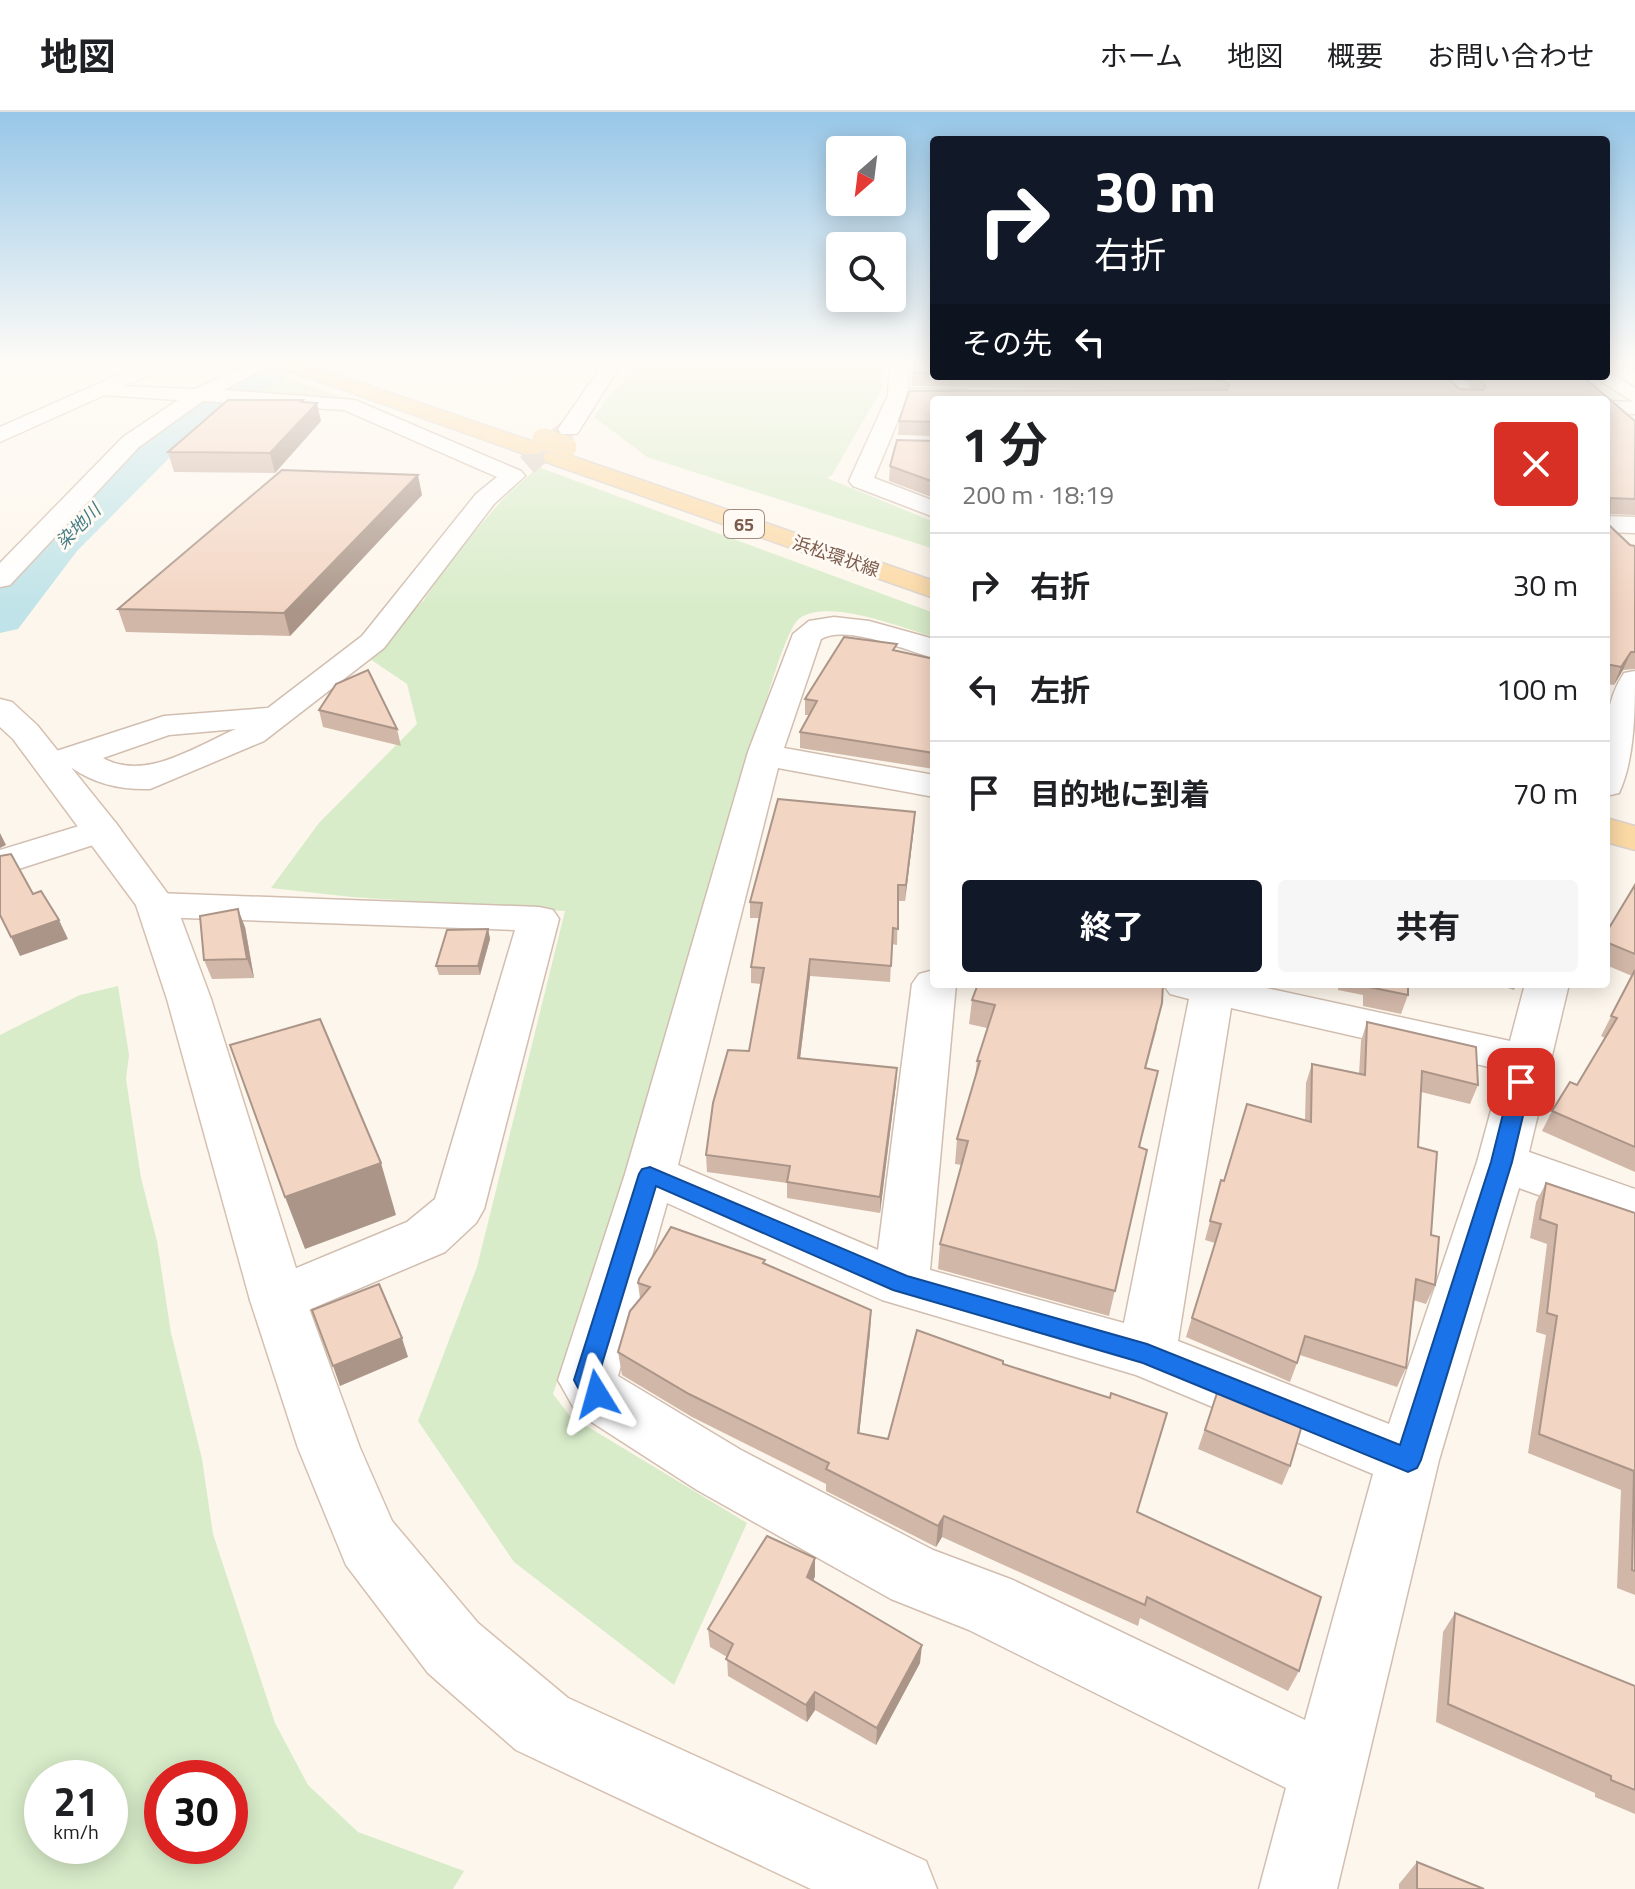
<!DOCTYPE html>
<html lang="ja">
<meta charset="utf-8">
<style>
body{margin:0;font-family:"Titillium Web","Noto Sans JP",sans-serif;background:#f6f6f6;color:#202124;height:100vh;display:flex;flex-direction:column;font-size:30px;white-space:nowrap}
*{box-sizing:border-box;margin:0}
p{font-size:26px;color:#757577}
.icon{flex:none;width:44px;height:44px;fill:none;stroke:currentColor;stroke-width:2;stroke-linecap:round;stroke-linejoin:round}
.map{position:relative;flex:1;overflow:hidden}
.panel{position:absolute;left:930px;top:284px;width:680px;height:592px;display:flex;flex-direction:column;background:#fff;border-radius:8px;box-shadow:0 4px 20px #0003}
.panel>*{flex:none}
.guide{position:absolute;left:930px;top:24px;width:680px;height:244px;border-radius:8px;box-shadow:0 4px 20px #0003;background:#111827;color:#fff;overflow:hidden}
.needle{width:52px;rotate:208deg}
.fabs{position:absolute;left:826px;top:24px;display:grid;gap:16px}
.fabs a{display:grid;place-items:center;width:80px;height:80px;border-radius:8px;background:#fff;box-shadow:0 4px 20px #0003;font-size:40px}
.speed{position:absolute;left:24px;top:1648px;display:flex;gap:16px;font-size:40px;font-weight:700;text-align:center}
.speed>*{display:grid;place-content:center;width:104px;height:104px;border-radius:50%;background:#fff;box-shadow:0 4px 20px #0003;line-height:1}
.speed small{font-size:20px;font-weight:400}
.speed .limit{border:12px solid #d22;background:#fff;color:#111}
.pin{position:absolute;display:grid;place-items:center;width:68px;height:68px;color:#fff;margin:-34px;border-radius:16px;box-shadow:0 4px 12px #0006}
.me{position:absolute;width:88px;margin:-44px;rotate:352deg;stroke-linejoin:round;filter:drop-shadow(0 0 6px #0008)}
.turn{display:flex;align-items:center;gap:28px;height:168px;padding:0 32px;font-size:36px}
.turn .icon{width:104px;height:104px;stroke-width:2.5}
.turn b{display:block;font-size:56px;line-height:68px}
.then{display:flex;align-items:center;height:76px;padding:0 32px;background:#0003;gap:16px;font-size:30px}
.round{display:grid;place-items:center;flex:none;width:84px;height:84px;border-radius:8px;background:#f6f6f6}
.head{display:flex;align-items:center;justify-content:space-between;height:136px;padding:0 32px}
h1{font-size:48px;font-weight:700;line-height:60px}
.action{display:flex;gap:16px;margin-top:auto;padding:16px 32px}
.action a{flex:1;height:92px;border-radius:8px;background:#111827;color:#fff;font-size:32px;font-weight:700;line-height:92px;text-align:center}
.action a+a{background:#f6f6f6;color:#202124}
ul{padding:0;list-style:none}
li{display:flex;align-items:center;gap:24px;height:104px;padding:0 32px;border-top:2px solid #e0e0e0}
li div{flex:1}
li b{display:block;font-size:30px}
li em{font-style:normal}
header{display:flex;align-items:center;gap:48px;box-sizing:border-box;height:112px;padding:0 40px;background:#fff;border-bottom:2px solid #e0e0e0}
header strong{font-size:38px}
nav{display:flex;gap:44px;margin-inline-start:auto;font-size:28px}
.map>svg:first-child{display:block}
.green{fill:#d8ecc9;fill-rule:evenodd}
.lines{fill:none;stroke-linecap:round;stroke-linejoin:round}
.river{fill:#bfe3e8;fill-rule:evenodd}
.street-tunnel{stroke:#dcd0c4;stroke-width:21;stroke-dasharray:21 11;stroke-linecap:butt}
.street-casing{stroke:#d1beb0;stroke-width:3}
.secondary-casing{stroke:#d6c0b0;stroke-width:3}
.primary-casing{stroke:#dad1cd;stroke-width:3}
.street{fill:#fff;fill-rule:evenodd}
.secondary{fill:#fff;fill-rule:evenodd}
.primary{fill:#fbd9a5;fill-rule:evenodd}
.primary-bridge-casing{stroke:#dad1cd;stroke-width:22;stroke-linecap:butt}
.primary-bridge{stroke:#fbd9a5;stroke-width:21}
.wall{fill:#d1b7a8}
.shaded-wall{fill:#aa9588}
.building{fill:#f3d5c3;stroke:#aa9588;stroke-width:2}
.route{fill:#1a73e8;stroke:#114b97;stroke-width:2}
.labels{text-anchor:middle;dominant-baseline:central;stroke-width:6;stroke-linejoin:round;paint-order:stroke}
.shield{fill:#fffaf3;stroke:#a28b7f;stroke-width:2}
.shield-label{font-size:18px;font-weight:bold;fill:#7a5c4d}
.far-water-label{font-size:18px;font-style:italic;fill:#437c86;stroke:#fffaf3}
.far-street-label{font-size:18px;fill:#7a5c4d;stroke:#fffaf3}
</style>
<header>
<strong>地図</strong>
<nav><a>ホーム</a><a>地図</a><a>概要</a><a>お問い合わせ</a></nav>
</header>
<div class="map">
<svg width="1635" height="1777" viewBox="0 0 1635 1777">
<rect width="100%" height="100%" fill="#fdf6ec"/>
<g class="green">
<polygon points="640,251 885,251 882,276 832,363 827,366 934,410 934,437 647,345 594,305 608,285"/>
<polygon points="281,264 365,293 251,282"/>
<path d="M538,355l396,146v24c-33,-9 -104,-39 -134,-19 -17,11 -44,122 -53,147 -52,158 -95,320 -143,480 -15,50 -34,99 -51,149l17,22 177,107 -73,162 -160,-123 -96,-141 59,-154 88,-356 -213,-14 -81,-9 48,-65 98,-99 -10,-40 -40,-27 57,-57 24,-37 54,-63z"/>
<path d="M118,874l11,69 -3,24 15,99 16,63 14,92 31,126 11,75 62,189 33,62 50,47 106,39 -11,18h-453v-854l80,-40zM110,1666v68h-68v-68zM230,1666v68h-68v-68z"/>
</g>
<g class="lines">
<polygon class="river" points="261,251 301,251 296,258 193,322 77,439 18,517 0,521 0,473 45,419 167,306"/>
<polyline class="street-tunnel" points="527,353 569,317"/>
<defs>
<g id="street">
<path d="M252,251h23l-51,27 131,10 166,71 4,5 -31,28 -110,144 -120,93 -114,48c-28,1 -55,-5 -78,-21l-22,6 -12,-3 -5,-7 5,-7 126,-41 104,-8 94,-72 114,-142 21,-17 -153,-67 -141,-9 -64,46 -129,138 -10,2v-24l123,-126 55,-37 -76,-5 -10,-6 3,-4 100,4zM236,617c-40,17 -91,53 -133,29l66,-23z"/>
<polygon points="604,251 622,251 577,322 561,322 558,317"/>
<polygon points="890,251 908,251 908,277 965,278 975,284 972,288 906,289 874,366 934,389 934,405 853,374 849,369 888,283"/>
<polygon points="1606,289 1635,290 1635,302 1606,301"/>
<path d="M834,505l35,4 65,18v19c-28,-7 -86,-34 -113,-19l-37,109 150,27v22l-156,-29 -100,397 200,85 34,-266 7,-10 15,-4v14h22l-26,286 194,53 65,-324 -19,-5 -7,-10h85l262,57 15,-57h44l-40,168 106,37v41l-116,-42 -80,272 -102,429h-78l27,-101 -317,-158 -78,-31 -194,-109 -121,-78 -18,-32 67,-206 123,-422 45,-118 16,-13zM1231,896l271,62 -25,92 -88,262 -211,-83zM667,1091l215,97 254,75 237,99 -68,246 -292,-140 -80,-30 -192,-100 -123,-74z"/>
<path d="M1635,559c0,38 0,88 -16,122l-13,3c0,-40 -6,-88 18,-123z"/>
<polygon points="102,707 115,710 121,718 115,726 0,763 0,738"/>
<polygon points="156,781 539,795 553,798 559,807 484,1097 476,1111 445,1140 278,1211 258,1204 250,1188 258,1172 407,1110 435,1087 515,818 156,805 142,802 136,793 142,784"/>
</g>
<g id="secondary">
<polygon points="145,251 169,251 167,255 0,330 0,315"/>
<polygon points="1606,258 1635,276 1635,291 1599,268 1596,264 1606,264"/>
<polygon points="1606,404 1635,405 1635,421 1606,420"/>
<polygon points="0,587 12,590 37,613 115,710 176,793 211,887 306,1188 360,1336 392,1409 478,1511 568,1586 926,1749 937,1777 811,1777 516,1638 428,1561 346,1453 298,1336 250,1188 167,887 136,793 13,627 0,615"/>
</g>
<g id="primary">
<polygon points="277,251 303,251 540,332 543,337 540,342 524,342 279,255"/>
<polygon points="554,338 934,469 934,486 546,350 543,345 546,340"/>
<polygon points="1606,706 1635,714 1635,738 1606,730"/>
</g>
</defs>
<use href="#street" class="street-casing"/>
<use href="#secondary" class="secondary-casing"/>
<use href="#primary" class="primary-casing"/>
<use href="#street" class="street"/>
<use href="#secondary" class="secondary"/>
<use href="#primary" class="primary"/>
<defs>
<polyline id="primary-bridge" points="543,327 566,335"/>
</defs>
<use href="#primary-bridge" class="primary-bridge-casing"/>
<use href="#primary-bridge" class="primary-bridge"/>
</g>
<g class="wall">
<polygon points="913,251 934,251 934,264 1446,264 1459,277 1472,277 1459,264 1582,264 1635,309 1635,403 1609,402 1609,413 1630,433 1635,434 1635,557 1623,558 1614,573 1606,572 1606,288 934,288 934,324 898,323 899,309 909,279 1146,278 911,274 912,261 914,259"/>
<polygon points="1619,251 1635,251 1635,260"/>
<polygon points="303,288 304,290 321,309 275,361 174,360 168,340"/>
<polygon points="934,329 934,386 889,369 890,354"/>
<polygon points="422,383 290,524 126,520 118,497"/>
<polygon points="896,539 934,547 934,657 800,636 800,620 809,603 805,603 805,587"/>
<polygon points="319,598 397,617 401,634 323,615"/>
<polygon points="914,715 905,789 898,789 897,833 892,832 890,870 810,864 800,947 897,956 896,972 880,1101 787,1086 787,1071 707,1060 706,1043 749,939 761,872 751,871 751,855 759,806 750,806 750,790"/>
<polygon points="1635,773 1635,1060 1542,1019 1552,999 1577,973 1605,926 1601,924 1632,864 1606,853 1606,821"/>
<polygon points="245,815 254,866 212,867 204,848"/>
<polygon points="488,817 490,827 480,863 439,863 436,854"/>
<polygon points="1338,872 1408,872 1408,883 1401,902 1363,894 1363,883 1338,878"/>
<polygon points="1496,872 1517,872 1514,878"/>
<polygon points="972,888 1157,916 1146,956 1140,1036 1147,1038 1109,1204 938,1157 940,1132 962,1053 955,1052 957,1027 975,966 977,949 987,916 969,912"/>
<polygon points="1367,910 1478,973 1470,992 1421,980 1418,1035 1431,1123 1435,1173 1426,1192 1413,1188 1406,1256 1397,1275 1300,1243 1290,1270 1186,1225 1215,1131 1205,1128 1221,1068 1224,1069 1305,1008 1306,971 1312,952 1359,962 1361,929"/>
<polygon points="1546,1071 1635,1101 1635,1483 1617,1476 1621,1378 1528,1341 1546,1223 1536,1220 1547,1132 1530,1126 1536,1090"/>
<polygon points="765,1152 871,1198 870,1221 859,1322 888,1327 1003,1252 1137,1400 1299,1559 1288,1579 1140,1506 1138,1514 942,1425 936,1435 826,1379 826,1372 692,1305 622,1263 618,1240 640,1187 638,1171"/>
<polygon points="1218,1278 1290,1354 1282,1373 1198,1337"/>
<polygon points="815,1446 815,1464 813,1469 920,1551 876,1633 815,1598 807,1610 728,1564 727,1545 710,1535 708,1517"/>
<polygon points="1455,1501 1635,1574 1635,1702 1595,1685 1595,1681 1436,1610 1443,1520"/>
<polygon points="1417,1750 1484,1777 1399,1777 1399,1772"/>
</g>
<g class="shaded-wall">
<polygon points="303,288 307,302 317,291 321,309 275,361 270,341"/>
<polygon points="418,363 422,383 290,524 284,501"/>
<polygon points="1631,540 1623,558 1614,573 1621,555"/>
<polygon points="915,700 914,715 905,789 906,773"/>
<polygon points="0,721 6,733 0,736"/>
<polygon points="238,797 245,815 254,866 247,847"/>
<polygon points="59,808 68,827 20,844 11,825"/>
<polygon points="488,817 490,827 480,863 478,854"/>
<polygon points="810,847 810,864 798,963 798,946"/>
<polygon points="897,956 896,972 880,1101 880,1085"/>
<polygon points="381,1051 396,1103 305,1137 285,1085"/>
<polygon points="871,1198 870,1221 857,1343 858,1321"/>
<polygon points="402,1226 408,1245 340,1274 333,1254"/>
<polygon points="944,1404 942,1425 936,1435 938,1414"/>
<polygon points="815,1446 815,1464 808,1484 807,1465"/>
<polygon points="922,1533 920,1551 876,1633 877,1616"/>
<polygon points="815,1580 815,1598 807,1610 806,1593"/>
</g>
<g class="building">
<polygon points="914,251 934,251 934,261 912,261 915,259"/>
<polygon points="1100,264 1446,264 1459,277 1483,278 1486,275 1476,264 1582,264 1635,309 1635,387 1610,386 1609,413 1630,433 1635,434 1635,540 1631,540 1621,555 1606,552 1606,288 934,288 934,310 899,309 909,279 1227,278 1229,272 1217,266"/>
<polygon points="228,288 303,288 301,290 317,291 270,341 168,340"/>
<polygon points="897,328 934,329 934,370 890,354"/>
<polygon points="282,358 418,363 284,501 118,497"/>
<polygon points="844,525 897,532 893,538 934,547 934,641 800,620 817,589 805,587"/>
<polygon points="368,558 397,617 319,598 336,572"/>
<polygon points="778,687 915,700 906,773 898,773 898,817 893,816 891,854 810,847 798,946 897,956 880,1085 787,1070 790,1054 706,1043 713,991 728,938 749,939 764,856 751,855 762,791 750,790"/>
<polygon points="11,742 33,782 41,779 59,808 11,825 0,803 0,744"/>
<polygon points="1635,773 1635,842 1606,830 1606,821"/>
<polygon points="238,797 247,847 204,848 200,804"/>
<polygon points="488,817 478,854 436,854 447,818"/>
<polygon points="1635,858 1635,1035 1552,999 1570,970 1577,973 1617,906 1611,904"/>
<polygon points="978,872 1163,872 1162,891 1145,956 1158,959 1139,1035 1147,1038 1115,1179 940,1132 968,1029 957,1027 980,949 977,949 995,893 972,888"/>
<polygon points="1369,872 1408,872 1408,883 1369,875"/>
<polygon points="320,907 381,1051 285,1085 230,933"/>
<polygon points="1367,910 1476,935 1478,973 1422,959 1418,1035 1437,1040 1431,1123 1439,1125 1435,1173 1416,1167 1406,1256 1305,1224 1297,1251 1192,1206 1221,1112 1210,1109 1221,1068 1224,1069 1247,992 1311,1010 1312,952 1365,963"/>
<polygon points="1546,1071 1635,1101 1635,1459 1632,1458 1634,1359 1539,1322 1557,1204 1547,1201 1557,1113 1540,1107"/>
<polygon points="671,1115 765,1148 763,1151 871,1198 858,1321 888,1327 917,1218 1003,1249 1003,1252 1110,1286 1111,1281 1167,1301 1137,1400 1321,1485 1299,1559 1147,1485 1145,1493 944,1404 938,1414 826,1357 829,1351 689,1282 618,1240 630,1199 650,1175 638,1171 639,1167"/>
<polygon points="379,1172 402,1226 333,1254 312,1198"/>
<polygon points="1218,1278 1302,1313 1290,1354 1205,1318"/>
<polygon points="767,1424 815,1446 807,1465 922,1533 877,1616 815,1580 806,1593 726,1547 733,1532 708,1517"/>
<polygon points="1455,1501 1635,1574 1635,1678 1611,1668 1611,1664 1448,1592"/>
<polygon points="1417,1750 1484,1777 1417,1777"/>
</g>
<linearGradient id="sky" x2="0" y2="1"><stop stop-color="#97c7e8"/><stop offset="0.5" stop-color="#fefbf6"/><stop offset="1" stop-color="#fefbf6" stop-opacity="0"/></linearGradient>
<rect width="1635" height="499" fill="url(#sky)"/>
<path class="route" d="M1521,963l10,7 -19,80 -91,298 -4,8 -9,4 -265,-109 -250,-73 -237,-104 -54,178 -3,14 10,16 -4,8c-17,6 -24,-8 -31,-22l65,-206 3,-5 8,-2 257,109 240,68 253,101 91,-283 20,-80z"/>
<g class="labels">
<rect class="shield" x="724" y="398" width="40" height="28" rx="6"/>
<g class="shield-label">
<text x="744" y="412">65</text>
</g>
<g class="far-water-label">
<text transform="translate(78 414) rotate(-45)">染地川</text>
</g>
<g class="far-street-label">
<text transform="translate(836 444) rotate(19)">浜松環状線</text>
</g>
</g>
</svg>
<div class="fabs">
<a><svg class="needle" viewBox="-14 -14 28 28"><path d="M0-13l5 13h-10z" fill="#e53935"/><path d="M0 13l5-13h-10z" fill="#757577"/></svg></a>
<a><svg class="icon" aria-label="search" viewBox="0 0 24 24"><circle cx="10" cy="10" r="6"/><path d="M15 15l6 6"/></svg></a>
</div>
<div class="speed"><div>21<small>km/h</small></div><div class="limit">30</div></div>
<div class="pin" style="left:1521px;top:970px;background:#d93025"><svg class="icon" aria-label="arrive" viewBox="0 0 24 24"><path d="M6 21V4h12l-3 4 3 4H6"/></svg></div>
<svg class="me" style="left:597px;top:1282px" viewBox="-20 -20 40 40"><path d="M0-17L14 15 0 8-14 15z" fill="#1a73e8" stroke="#fff" stroke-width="4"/></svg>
<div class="guide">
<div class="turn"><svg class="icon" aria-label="right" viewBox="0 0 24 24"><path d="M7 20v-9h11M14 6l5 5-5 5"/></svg><div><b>30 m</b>右折</div></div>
<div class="then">その先<svg class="icon" aria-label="left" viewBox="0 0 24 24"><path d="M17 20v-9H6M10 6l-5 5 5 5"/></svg></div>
</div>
<section class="panel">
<div class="head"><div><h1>1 分</h1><p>200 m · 18:19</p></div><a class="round" style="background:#d93025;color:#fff"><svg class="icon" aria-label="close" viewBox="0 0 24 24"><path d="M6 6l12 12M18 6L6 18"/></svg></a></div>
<ul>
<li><svg class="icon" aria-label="right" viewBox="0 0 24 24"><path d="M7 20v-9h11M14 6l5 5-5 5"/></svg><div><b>右折</b></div><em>30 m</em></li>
<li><svg class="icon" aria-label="left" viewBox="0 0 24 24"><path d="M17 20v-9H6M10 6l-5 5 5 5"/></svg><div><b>左折</b></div><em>100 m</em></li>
<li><svg class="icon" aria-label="arrive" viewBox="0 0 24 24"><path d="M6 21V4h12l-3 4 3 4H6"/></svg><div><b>目的地に到着</b></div><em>70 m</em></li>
</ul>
<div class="action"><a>終了</a><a>共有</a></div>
</section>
</div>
